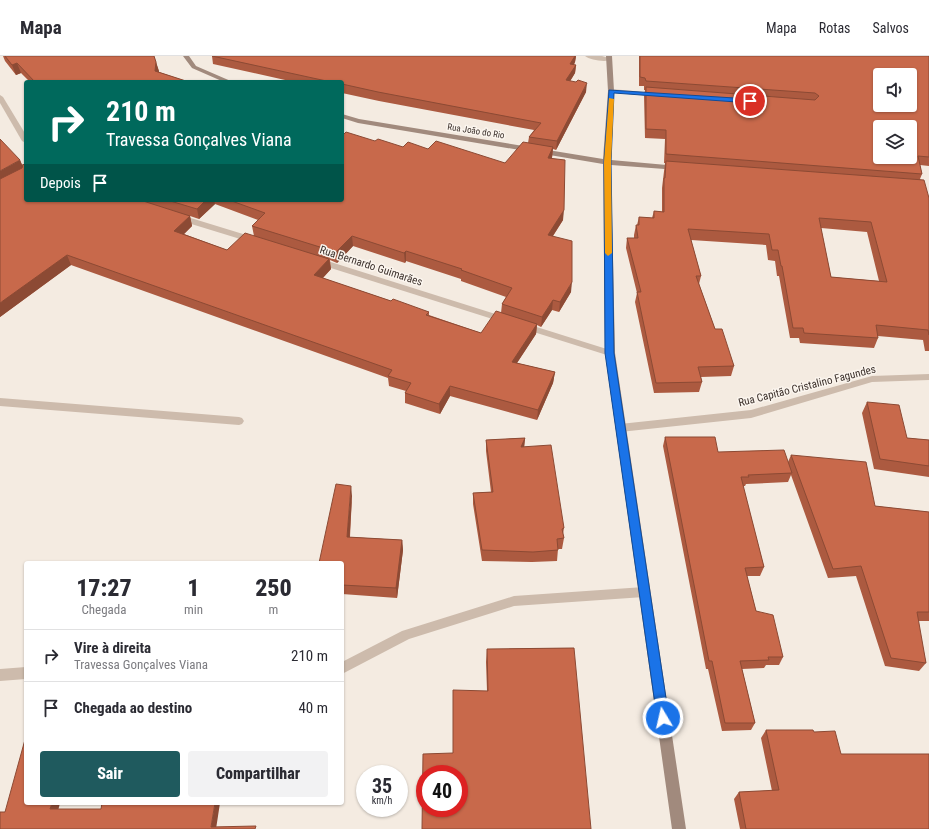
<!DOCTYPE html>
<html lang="pt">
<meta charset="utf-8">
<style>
body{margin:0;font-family:"Roboto Condensed",sans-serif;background:#f2f2f3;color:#2b2b33;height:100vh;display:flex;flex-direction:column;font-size:15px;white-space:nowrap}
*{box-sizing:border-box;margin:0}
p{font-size:13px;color:#7c7c81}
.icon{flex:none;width:22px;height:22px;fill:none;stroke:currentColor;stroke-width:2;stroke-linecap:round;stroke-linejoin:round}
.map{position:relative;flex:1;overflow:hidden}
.panel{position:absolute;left:24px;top:505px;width:320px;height:244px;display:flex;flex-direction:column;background:#fff;border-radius:4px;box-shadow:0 1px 3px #0004}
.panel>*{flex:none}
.banner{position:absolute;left:24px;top:24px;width:320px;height:122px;border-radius:4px;box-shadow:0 1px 3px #0004;background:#00695c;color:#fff;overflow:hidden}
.tools{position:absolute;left:873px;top:12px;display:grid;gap:8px}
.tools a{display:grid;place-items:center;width:44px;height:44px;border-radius:4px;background:#fff;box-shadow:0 1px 3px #0004;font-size:20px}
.speed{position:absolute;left:356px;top:709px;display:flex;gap:8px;font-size:20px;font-weight:700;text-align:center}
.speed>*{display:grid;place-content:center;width:52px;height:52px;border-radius:50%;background:#fff;box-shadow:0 1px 3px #0004;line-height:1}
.speed small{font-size:10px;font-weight:400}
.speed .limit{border:6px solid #d22;background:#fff;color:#111}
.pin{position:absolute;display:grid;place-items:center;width:34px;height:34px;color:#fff;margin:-17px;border:2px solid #fff;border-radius:50%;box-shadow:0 1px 4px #0007}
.me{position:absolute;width:44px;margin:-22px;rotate:351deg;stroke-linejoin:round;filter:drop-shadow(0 0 3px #0008)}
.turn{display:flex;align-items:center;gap:14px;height:84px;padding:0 16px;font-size:18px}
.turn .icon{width:52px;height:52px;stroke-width:2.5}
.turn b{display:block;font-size:28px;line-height:34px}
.then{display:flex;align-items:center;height:38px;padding:0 16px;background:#0003;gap:8px;font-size:15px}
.eta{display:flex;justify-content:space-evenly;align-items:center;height:68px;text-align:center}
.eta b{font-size:24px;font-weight:800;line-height:28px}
.action{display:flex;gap:8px;margin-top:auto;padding:8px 16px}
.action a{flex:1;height:46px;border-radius:4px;background:#1f5a5e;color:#fff;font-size:16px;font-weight:800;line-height:46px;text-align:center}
.action a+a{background:#f2f2f3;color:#2b2b33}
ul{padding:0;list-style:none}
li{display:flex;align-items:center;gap:12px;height:52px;padding:0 16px;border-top:1px solid #e1e1e2}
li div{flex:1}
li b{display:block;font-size:15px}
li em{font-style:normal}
header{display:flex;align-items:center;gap:24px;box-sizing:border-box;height:56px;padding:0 20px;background:#fff;border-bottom:1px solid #e1e1e2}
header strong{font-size:19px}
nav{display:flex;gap:22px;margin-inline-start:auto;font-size:14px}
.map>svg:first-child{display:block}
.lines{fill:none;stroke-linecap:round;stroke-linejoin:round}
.lane{fill:#cdbbac;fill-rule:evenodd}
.street{fill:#cdbbac;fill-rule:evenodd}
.secondary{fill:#a18a7d;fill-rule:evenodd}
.wall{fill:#ac5a40;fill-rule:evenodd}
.shaded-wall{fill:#8c4a34}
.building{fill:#c8694b;stroke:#8c4a34;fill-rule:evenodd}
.route{fill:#1a73e8;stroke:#114b97}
.slow{fill:#f59e0b}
.labels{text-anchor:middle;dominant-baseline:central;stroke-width:3;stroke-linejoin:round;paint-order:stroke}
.far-street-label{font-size:9px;fill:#3b302b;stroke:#fbf5ee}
.street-label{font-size:11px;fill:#3b302b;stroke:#fbf5ee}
</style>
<header>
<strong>Mapa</strong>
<nav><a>Mapa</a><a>Rotas</a><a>Salvos</a></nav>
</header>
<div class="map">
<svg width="929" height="773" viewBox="0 0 929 773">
<rect width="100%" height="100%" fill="#f4ebe1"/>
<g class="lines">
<g class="lane">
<polygon points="0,342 239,361 242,362 244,365 242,368 239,369 0,350"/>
<polygon points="644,531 648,533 650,536 648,539 644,541 514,550 409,583 342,618 342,606 402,575 514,540"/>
<polygon points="26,611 26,623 0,625 0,613"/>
</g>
<g class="street">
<path d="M585,0h17l10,3c-5,4 -22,1 -27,-3z"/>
<polygon points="611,33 657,37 660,39 657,41 609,36 608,35"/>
<polygon points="0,39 3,41 26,79 26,87 22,85 0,47"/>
<polygon points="175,159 181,159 256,182 257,184 256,186 250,186 175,163"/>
<polygon points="318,202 508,262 509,264 508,266 502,266 315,207 314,205 315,203"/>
<polygon points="524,267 613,295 615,297 610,300 521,272 520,270 521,268"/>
<polygon points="929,318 929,324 872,326 751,362 620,376 617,375 615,372 617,369 620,368 751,354 872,320"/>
</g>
<g class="secondary">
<polygon points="183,0 189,0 196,10 233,26 224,26 192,12"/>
<polygon points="606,0 612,0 614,35 611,104 678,110 682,112 678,114 611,109 615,297 686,773 672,773 605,297 603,108 358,67 342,62 342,58 359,63 603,103 608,35"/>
</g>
</g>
<g class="wall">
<polygon points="3,0 154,0 159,16 189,26 30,26 21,17 16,19 5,5"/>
<path d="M212,0h364l-1,6 -1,3h2l-1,8 -5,8 16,11 -30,58 -3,-1 -1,9 11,62 -10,16 18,56 -12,20 -7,-2 -11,17 -4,-2 -1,9 -19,29 38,9 -2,11 -16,37 -87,-24 -10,18 -35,-11v-10l1,-2 -17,-5 -1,-8 -317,-113 -71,52 20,-157 3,7 3,33h316l33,-59 28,6 25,2 77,14 23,-20 1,-6 5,-7 -155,-29 -37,-8v-11h-48l-81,-18zM215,148l43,16 -6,6 2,10 -27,14 -43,-16 8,-8 -2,-10 9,3zM353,190l52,17 1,-2 55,18v2l45,16 -4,7 -1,9 -20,20 -52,-18v-3l-38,-11 -68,-23 8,-9 -1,-9 7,3z"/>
<path d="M639,0h290v110l-9,-1 2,9 -2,5 9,19v153h-4l-2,-11 -45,-4v2l-4,10 -74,-5 -1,-5h-9l-11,-62h-2l-2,-15 -7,-1 -2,-15 -75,-5 10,36 -2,8 16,45 19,37 -3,10 -30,1 1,5 -3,10 -45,1 -19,-91 2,-9 -11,-45 1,-10h7v-3l2,-10h1l2,-8 13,1 2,-7 8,1v-24l3,-25h-1l1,-24 -20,-1 -1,-42 1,-6h-1v-4h-5zM821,172l46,4 12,49 -48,-4z"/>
<polygon points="867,346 907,382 929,384 929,421 874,413 862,357"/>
<polygon points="665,381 718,396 788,406 791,399 875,450 929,456 929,565 918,565 926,607 919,615 885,610 856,520 828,522 791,419 788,426 746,428 745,430 743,430 764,511 760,520 747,520 756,555 783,601 779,609 766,609 764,612 742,613 755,667 751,674 722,675 708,613 706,613 663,390"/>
<polygon points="525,382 524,391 564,472 563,478 564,482 562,493 558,493 557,505 532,506 482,505 473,448 473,437 491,436 486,395 486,384"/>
<polygon points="352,440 350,481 402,484 403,494 397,542 342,538 342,507"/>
<polygon points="574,592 453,697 487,635 486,606 487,593"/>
<polygon points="766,674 814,676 929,773 740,773 734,743 739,736 772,735 761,682"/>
</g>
<g class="shaded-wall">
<polygon points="575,0 576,0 575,6 569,16 570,8"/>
<polygon points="156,6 159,15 158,24 155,15"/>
<polygon points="17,7 21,17 16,19 12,9"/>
<polygon points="576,9 575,17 566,32 566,24"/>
<polygon points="587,27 586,36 556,94 557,85"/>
<polygon points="553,91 552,101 547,112 548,102"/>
<polygon points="20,104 24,114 0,127 0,115"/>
<polygon points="206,144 214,144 215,148 199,163 197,153"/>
<polygon points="564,154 563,164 547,189 548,179"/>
<polygon points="190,160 192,170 177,185 174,175"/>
<polygon points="352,180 353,190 337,207 336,196"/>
<polygon points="406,195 406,205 405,207 404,197"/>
<polygon points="67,199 71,209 0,261 0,247"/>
<polygon points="329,203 331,213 316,229 314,219"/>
<polygon points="572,226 571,236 559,256 560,246"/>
<polygon points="553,244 552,254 541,271 542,261"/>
<polygon points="537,268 536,278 511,316 512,306"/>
<polygon points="555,316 553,327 537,364 538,354"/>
<polygon points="450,330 450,340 440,358 439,348"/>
<polygon points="525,382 524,393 521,391"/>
<polygon points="351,430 352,440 349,491 347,481"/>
<polygon points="402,484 403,494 397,542 396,532"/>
<polygon points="52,747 60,747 57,759 50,753"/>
<polygon points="215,747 220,747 216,773 211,771"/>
</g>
<g class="building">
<polygon points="5,0 154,0 156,6 155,15 189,26 35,26 17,7 12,9"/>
<polygon points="212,0 575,0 570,8 576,9 566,24 576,26 578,24 587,27 557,85 529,81 541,67 378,36 342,28 342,26 331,26"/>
<path d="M640,0h289v101l-11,-1 4,18 -256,-20v-24l-20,-1v-42l169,13 4,-4 -4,-3 -169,-12 -1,-3 -5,-1zM880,19h30v30h-30zM880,71h30v30h-30z"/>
<polygon points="346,76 375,85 378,83 403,91 408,86 428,93 436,85 505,107 523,86 553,91 548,102 565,104 564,154 548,179 572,185 572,226 560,246 553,244 542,261 502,248 512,232 461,214 462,213 406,195 404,197 352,180 336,196 252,170 265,157 229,144 342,144 342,78 344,78"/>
<polygon points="0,83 20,104 0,115"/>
<path d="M666,105l258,19 5,18v137l-1,-5 -52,-5 2,13 -74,-5 -1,-5h-10l-11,-62h-1l-3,-16h-6l-3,-16 -81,-5 13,47h-5l19,53h7l12,37 -36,1 4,15 -46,1 -19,-91h4l-14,-54h11l-2,-13h3v-8l15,1v-7l10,1v-34h1zM819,162l52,4 16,60 -56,-5z"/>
<polygon points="23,108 26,111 26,144 140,144 190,160 174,175 227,194 245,177 329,203 314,219 391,245 393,243 429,256 426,259 481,277 496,255 537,268 512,306 555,316 538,354 450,330 439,348 405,337 411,327 388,320 392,314 67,199 0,247 0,123 22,112"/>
<polygon points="167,144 206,144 197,153"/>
<polygon points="867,346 899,349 907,382 929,384 929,410 880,403"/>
<polygon points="665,381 715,381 718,396 784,394 792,417 748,419 749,421 741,421 764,511 745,512 756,555 773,559 783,601 768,601 769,604 740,605 755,667 725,667 712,605 709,605"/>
<polygon points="525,382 521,391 551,389 564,472 562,473 564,482 557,483 558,494 533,496 482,494 473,437 493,436 486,384"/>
<polygon points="791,399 866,406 875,450 929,456 929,556 917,556 926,607 891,602 861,510 833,513"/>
<polygon points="336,428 351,430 347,481 402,484 396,532 342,529 342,507 319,507"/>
<path d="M574,592l17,181h-169l1,-75 30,-1v-63l35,1 -1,-42zM425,718h34v34h-34z"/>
<polygon points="766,674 813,674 814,676 835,675 841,698 929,698 929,773 746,773 739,736 779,734"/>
<polygon points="26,680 26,747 52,747 50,753 101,753 102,747 215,747 211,771 256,770 255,773 0,773 0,756 5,756"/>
</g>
<polygon class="route" points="609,34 750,43 753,45 750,47 614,37 611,106 614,297 669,662 667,666 663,668 659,666 657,662 605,297 604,106"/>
<polygon class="slow" points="609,42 614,43 611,106 612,197 608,200 605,197 604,106"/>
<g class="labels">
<g class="far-street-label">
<text transform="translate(476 75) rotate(9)">Rua João do Rio</text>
</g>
<g class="street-label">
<text transform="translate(371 210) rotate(18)">Rua Bernardo Guimarães</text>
<text transform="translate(807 330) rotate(-14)">Rua Capitão Cristalino Fagundes</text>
</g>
</g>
</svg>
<div class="tools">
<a><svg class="icon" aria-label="sound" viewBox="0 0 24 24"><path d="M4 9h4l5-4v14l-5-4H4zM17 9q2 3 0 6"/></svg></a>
<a><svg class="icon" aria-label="layers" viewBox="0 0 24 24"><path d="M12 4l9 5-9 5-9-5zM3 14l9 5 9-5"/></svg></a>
</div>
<div class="speed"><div>35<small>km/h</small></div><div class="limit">40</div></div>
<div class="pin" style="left:750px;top:45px;background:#d93025"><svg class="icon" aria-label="arrive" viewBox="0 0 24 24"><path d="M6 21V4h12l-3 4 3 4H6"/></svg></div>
<svg class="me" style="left:663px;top:662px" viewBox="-20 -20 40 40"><circle r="17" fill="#1a73e8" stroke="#fff" stroke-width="3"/><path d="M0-11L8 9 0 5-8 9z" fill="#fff"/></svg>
<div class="banner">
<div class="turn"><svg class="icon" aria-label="right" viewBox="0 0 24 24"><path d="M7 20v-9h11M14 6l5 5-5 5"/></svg><div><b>210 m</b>Travessa Gonçalves Viana</div></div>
<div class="then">Depois<svg class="icon" aria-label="arrive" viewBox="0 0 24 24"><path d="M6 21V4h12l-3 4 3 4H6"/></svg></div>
</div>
<section class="panel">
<div class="eta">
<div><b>17:27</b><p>Chegada</p></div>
<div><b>1</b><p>min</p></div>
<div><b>250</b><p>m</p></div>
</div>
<ul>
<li><svg class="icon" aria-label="right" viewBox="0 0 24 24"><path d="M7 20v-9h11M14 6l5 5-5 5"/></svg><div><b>Vire à direita</b><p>Travessa Gonçalves Viana</p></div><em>210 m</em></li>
<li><svg class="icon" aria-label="arrive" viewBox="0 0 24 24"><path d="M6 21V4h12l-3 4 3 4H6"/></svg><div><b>Chegada ao destino</b></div><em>40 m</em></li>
</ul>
<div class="action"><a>Sair</a><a>Compartilhar</a></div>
</section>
</div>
